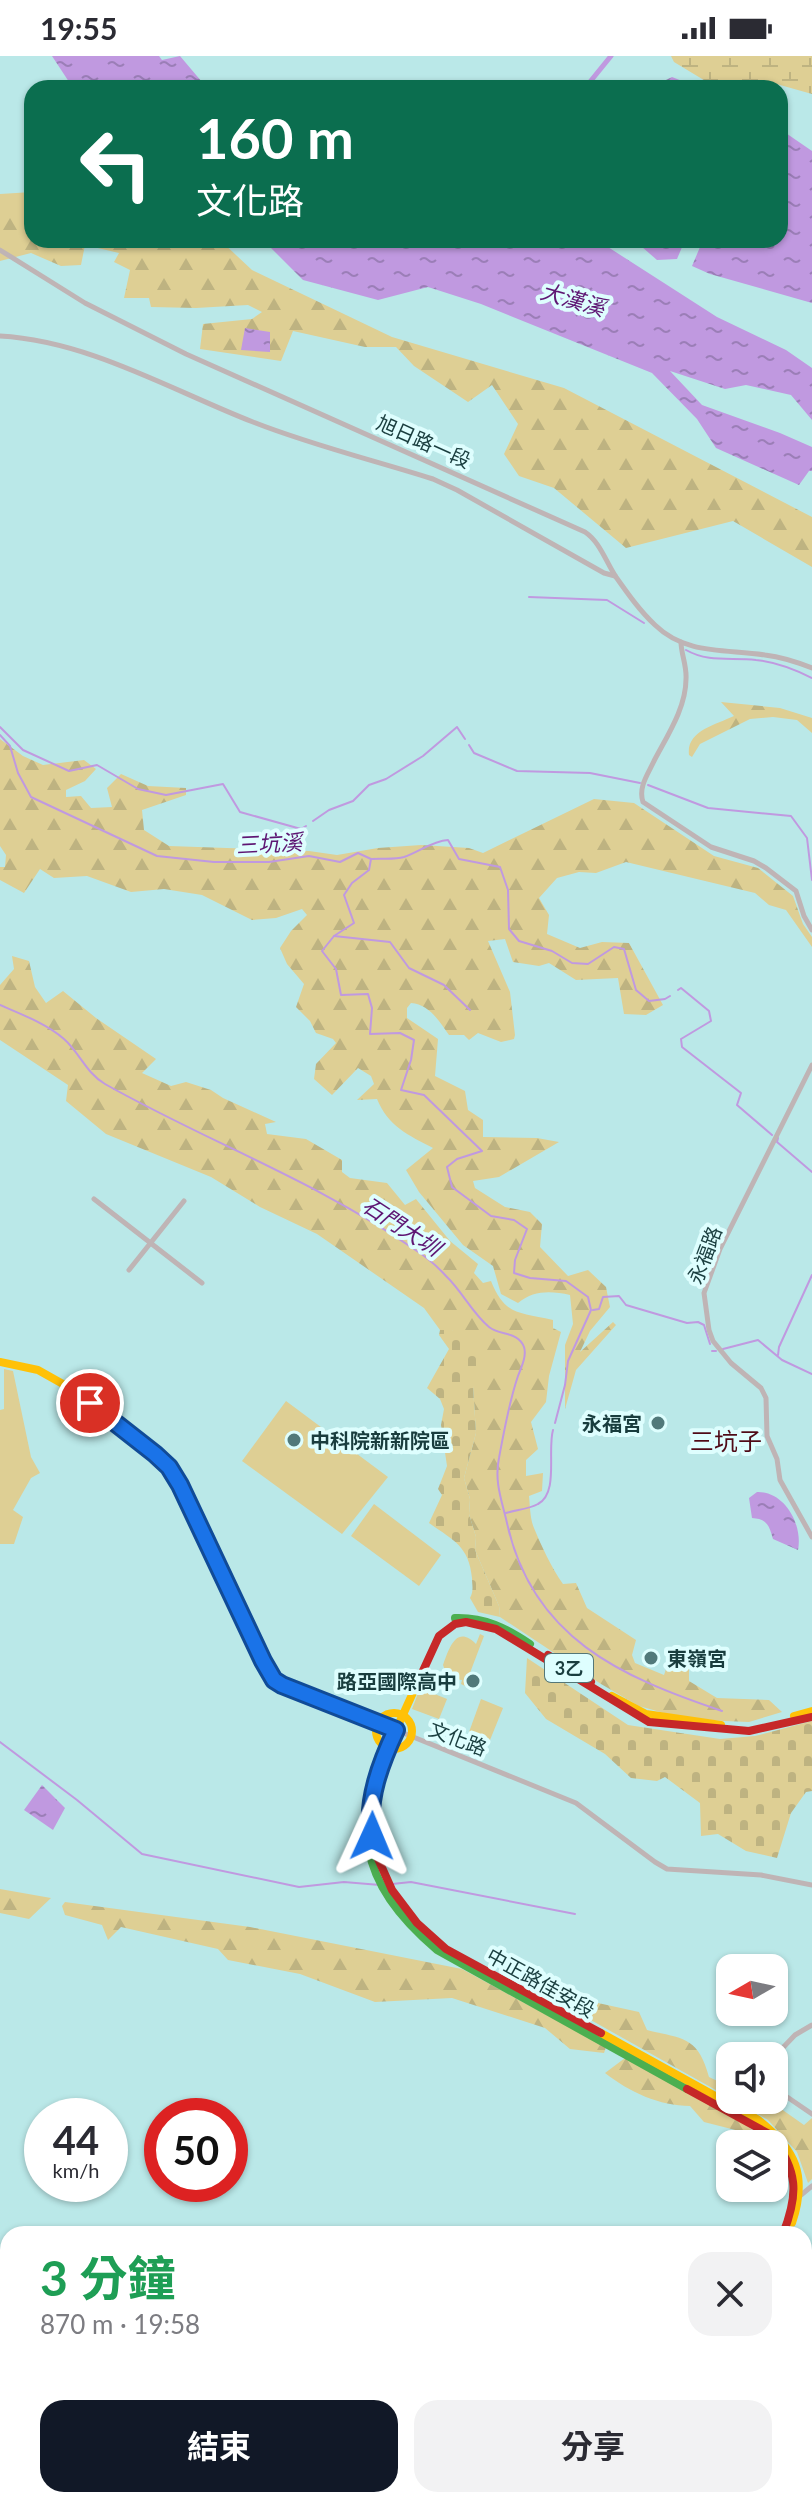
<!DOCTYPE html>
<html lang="zh-TW">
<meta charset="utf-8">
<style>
body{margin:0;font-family:Lato,"Noto Sans TC",sans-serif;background:#f2f2f3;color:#2b2b33;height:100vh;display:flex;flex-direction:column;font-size:30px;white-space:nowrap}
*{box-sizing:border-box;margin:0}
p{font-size:26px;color:#7c7c81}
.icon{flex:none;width:44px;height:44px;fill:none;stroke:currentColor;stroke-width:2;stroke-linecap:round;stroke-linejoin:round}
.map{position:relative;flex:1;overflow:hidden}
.details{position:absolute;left:0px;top:2170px;width:812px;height:282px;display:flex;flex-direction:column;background:#fff;border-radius:24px 24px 0 0;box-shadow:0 2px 6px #0004}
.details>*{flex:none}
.top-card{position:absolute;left:24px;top:24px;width:764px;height:168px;border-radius:24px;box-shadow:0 2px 6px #0004;background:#0b6e4f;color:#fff;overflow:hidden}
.needle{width:52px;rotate:261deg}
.controls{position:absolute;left:716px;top:1898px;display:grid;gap:16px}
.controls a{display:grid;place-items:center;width:72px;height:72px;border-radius:16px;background:#fff;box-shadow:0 2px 6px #0004;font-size:40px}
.speed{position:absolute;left:24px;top:2042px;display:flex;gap:16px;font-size:40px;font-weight:700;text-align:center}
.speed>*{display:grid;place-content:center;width:104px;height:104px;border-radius:50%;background:#fff;box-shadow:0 2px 6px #0004;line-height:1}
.speed small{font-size:20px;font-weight:400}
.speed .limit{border:12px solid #d22;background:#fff;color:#111}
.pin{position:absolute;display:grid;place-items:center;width:68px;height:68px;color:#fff;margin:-34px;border:4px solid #fff;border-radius:50%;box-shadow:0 2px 8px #0007}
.me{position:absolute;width:88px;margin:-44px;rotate:1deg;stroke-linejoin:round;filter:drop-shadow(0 0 6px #0008)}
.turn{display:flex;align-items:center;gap:28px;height:168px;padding:0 40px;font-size:36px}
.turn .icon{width:104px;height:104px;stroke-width:2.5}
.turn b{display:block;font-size:56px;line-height:68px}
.round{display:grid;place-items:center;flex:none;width:84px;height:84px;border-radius:24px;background:#f2f2f3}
.head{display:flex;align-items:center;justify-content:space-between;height:136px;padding:0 40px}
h1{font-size:48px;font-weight:700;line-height:60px;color:#1e9e55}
.action{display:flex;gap:16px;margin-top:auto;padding:16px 40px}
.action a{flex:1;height:92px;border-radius:24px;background:#111827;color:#fff;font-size:32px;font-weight:700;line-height:92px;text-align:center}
.action a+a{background:#f2f2f3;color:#2b2b33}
.status{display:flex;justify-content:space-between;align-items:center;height:56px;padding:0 40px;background:#fff;direction:ltr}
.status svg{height:22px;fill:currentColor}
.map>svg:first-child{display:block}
.green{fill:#decf94}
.forest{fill:url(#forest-firs)}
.wetland{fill:url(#wetland-marsh)}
.cemetery{fill:url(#cemetery-stones)}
.water{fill:url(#water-ripples)}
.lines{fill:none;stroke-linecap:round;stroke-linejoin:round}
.stream{stroke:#c099e0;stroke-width:2}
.canal{stroke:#c099e0;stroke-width:5}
.taxiway{stroke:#b0caca;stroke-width:12}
.runway{stroke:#b0caca;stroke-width:30}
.street{stroke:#bfb4b5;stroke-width:5}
.fast{stroke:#4caf50;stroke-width:8}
.slow{stroke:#ffc107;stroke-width:8}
.jam{stroke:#c62828;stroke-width:8}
.route-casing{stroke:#114b97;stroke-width:20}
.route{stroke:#1a73e8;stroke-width:14}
.poi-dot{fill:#51797a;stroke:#defefe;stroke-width:3}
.labels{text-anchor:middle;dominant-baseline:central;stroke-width:8;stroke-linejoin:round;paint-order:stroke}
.shield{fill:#defefe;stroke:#547778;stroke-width:2}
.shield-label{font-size:18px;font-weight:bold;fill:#193d3e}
.street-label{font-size:20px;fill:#193d3e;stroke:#defefe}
.poi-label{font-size:20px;font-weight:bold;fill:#193d3e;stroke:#defefe;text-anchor:end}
.water-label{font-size:22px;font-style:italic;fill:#5e1673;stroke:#defefe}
.quarter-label{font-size:24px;fill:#500a17;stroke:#defefe}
</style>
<div class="status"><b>19:55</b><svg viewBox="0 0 49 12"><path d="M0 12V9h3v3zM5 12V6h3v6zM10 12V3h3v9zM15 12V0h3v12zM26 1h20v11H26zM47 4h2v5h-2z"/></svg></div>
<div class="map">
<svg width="812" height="2451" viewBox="0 0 812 2451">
<defs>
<pattern id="forest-firs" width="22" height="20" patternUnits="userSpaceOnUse" patternTransform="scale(2)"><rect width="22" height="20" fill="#decf94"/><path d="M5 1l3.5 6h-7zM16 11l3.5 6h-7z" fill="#beb381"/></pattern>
<pattern id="wetland-marsh" width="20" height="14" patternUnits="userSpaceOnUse" patternTransform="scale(2)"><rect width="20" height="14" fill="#decf94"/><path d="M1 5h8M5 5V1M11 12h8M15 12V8" fill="none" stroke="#beb381"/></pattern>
<pattern id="cemetery-stones" width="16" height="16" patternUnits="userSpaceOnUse" patternTransform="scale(2)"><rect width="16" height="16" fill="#decf94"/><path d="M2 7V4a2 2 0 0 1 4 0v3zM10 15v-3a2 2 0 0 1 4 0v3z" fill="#beb381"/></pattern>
<pattern id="water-ripples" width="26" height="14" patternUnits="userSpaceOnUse" patternTransform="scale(2)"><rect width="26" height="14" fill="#c099e0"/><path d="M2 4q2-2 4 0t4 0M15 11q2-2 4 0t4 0" fill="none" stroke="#9b7eb7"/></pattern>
</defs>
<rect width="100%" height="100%" fill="#bae8e8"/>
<g class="green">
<polygon points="4,1313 13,1315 31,1401 40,1417 31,1422 13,1454 23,1461 14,1488 0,1488 0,1354 4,1353"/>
<polygon points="286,1345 388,1421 342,1478 242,1405"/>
<polygon points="374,1448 441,1499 419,1530 351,1480"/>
<path d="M480,1578l4,2 -19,50 -4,-2 1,-4 -14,-2 -5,-13c6,-16 13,-41 33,-21z"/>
<polygon points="420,1632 447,1643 439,1663 412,1653"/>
<polygon points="481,1643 503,1652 490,1684 469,1676"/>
<polygon points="812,2215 812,2265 804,2272 804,2222"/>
</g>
<g class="forest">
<polygon points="32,136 32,184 220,184 252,214 392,281 564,332 812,461 812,511 733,465 626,492 554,432 519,420 504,398 518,368 492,329 468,346 414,310 396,291 365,291 293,275 281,305 200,293 203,268 252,263 262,256 248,249 196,252 151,251 149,242 124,242 130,214 114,206 119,197 85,189 81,209 61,210 31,197 0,205 0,138"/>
<path d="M721,646l59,6 32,10v15l-15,-13 -24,-3 -23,2 -50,25 -8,13 -3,-2c-3,-24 26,-30 45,-39z"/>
<path d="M0,683l23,17 20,9 41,-5 12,9 -11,12 -19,9v7l15,-1 10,12 21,-1 -5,-19 14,-14 27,12 38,2v7l-44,15 2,20 25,16 140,5 28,4 41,-7 43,-3 48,3 14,5 111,-54 40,4 80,53 44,12 35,28 10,28 9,13v10l-26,-37 -17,-5 -14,-12 -129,-31 -30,11 -17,-1 -22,6 -18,20 10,17 -2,19 33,14 22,-6 27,1 34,62 -17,10 -22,-1 -6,-36 -42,2 -27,-17 -10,3 -26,-4 -8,-23 -17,2 22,51 5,43 -1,4 -13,3 -23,-9 -9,7 -5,-5h-15c-10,-14 -20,-31 -38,-32l-4,5v10l31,21 -3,37 30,15 3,19 15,10v17l54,1 22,4 -60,35 -26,4 2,7 30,19 25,5 12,12 -2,23 28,29 20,-6 18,17 4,20 -20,24 -10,21 33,-30 3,3 -40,45 -11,39v-64l8,-21 -3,-29c-19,-4 -36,-5 -52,8l-17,-9 -8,-28 -30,-21 -44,-53 -13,-22 27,-22c-25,-13 -45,-22 -56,-49l-20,1 17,-16 -3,-8 -13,-8 -26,27 -18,-16 2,-15 20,-21 -3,-4 -17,-6 -6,-12 -14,-14 8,-23 -17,-20 -7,-16 11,-17 16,-16 -5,-6 -26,9 -24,2 -50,-25 -38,-6 -33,3 -44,-16 -33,2 -14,-9 -16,24 -24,-13v-13h5l1,-12 -6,-9z"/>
<path d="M12,900l17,5 6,26 11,16 17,-12 33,27 60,41 -14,14 29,13 15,-4 25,8 12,8 53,24 -11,2 2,10 39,5 36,21v12l8,6 37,5 18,22 11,-6 34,42 28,23 -4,9 9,10 8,-2c14,35 28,31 62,39v8l8,4 -12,44 -3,26 -15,20 7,27 -12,11v16l17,-3 -1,18 -13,5c1,9 1,23 5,32 8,19 17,39 29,56l13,-1 11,25 49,32 -4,15 3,8 29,12 7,-21h18v27l28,17 52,2 13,12 -33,10 -25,-1 -46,-4 -39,-11 -38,-22 -101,-67 -1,-11 -24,-56 1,-13 -7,-23 1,-15 -6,-21 12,-45 -3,-47 -21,-56h-12l-16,-22 -107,-74 -57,-27 -49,-30 -105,-43 -40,-33 2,-16 -68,-45v-55l14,-16z"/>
<polygon points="0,1833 51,1842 29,1863 0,1857"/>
<polygon points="65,1846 250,1871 462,1913 606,1991 604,1997 570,1993 545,1972 452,1942 375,1946 300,1918 228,1904 218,1893 121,1871 108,1884 102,1869 65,1859 62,1850"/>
<path d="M598,1947l41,9 8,18c36,9 51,6 62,47l21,10v11l-141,-79z"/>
<path d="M625,2002l121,67 23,19 -18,-10 -47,-12 -14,-16c-30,0 -61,-14 -85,-33z"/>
<polygon points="774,2035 779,2041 777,2050 804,2069 812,2062 812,2123 808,2127 797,2096 768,2064 734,2044 774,2044"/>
</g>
<polygon class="wetland" points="671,0 812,0 812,38 773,27 767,32 717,32 674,6"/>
<g class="cemetery">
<path d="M440,1274h12l33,27 -12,29 3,47 -12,45 6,21 -1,15 7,23 -1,13 24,56 1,11 -22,-5 -8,-14c4,-8 2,-12 2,-20 -3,-32 -19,-38 -43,-55l13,-28 -4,-6 9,-23 -6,-41 3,-16 -4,-10 -13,-11 22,-39 -10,-14z"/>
<polygon points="527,1602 628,1669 720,1683 755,1680 812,1665 812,1735 806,1736 791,1757 777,1802 746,1795 718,1778 701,1780 700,1747 665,1721 657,1725 631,1722 605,1698 546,1663 525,1637"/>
</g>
<g class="water">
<polygon points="52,0 159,0 162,4 180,0 202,26 204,32 73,32"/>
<polygon points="672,21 700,32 650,32"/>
<polygon points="780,73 812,95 812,247 710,218 692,210 703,184 780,184"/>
<polygon points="263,184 597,184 717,261 786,294 812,312 812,364 791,339 746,329 725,333 670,315 702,349 780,377 812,391 812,415 809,415 799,429 716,392 697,363 652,317 481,248 428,231 378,244 303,224"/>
<polygon points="634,184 685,184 677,203 657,204"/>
<polygon points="245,272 270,276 270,296 241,294"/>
<path d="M757,1436c28,-1 46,33 41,58l-25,-11c-4,-14 -6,-20 -21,-21l-3,-20z"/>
<polygon points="42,1729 65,1752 53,1774 24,1754"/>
</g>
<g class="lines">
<g class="stream">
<polyline points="529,541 607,544 644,567"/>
<path d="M686,594c23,13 45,7 70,10 21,2 38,9 56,18"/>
<polyline points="0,671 23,694 69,715 97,709 138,733 166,739 223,728 240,756 301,773 306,770"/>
<polyline points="0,679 10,690 18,717 31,741 157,800 214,806 269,806 309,800 340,806 358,797 371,803 369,814 352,827 344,839 354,867 334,880 322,895 336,913 341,939 368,938 372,952 370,978 400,977 414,984 411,1004 401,1034 424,1039 482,1095 457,1103 447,1111 452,1131 491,1160 514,1164 527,1173 515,1204 514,1217 530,1222 566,1225 588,1241 591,1254 568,1305 565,1329 555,1367"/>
<polyline points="469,689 474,697 517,715 590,717 640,727"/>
<polyline points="648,729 708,752 791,760 807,782 812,824"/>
<polyline points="313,765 329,754 353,745 369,729 386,723 423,700 457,671 465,683"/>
<path d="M371,803c11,-1 23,1 33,-2 15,-5 28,-16 44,-17l11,19 41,8 8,23 1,39 10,12 33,10 20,12 16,1 26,-17 10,2 12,41 13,11 16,-2 5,-3"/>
<polyline points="334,880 390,886 409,912 444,929 470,954"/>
<polyline points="678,934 681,932 709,955 711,965 681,983 682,991 741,1037 737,1049 772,1079"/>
<path d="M0,949c21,9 47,19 64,34 15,13 23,35 41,45 101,57 213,98 309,165 11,7 23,17 32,27 16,15 26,37 43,51 11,9 29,4 35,20 3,9 -3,21 -6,29 -9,26 -14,55 -19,82 -5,24 3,43 8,65 25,115 114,154 215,188"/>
<polyline points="778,1082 777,1086 812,1116"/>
<polyline points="593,1254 599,1253 603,1241 619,1240 626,1249 687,1267 698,1266 704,1269 710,1288"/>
<polyline points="723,1293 758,1284 782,1304 812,1318"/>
<polyline points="712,1295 716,1295"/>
<polyline points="778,1299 779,1291 812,1219"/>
<path d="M506,1457c10,-3 23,-4 32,-9 21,-11 9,-53 15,-74"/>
<polyline points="0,1686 77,1744 142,1798 299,1831 344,1826 380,1829"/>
<polyline points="392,1828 411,1826 575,1858"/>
</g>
<polyline class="canal" points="585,32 611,0"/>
<g class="taxiway">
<polyline points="0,2284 8,2288"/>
<polyline points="0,2320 8,2323"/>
</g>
<polyline class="runway" points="0,2218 8,2222"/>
<g class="street">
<path d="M0,194l85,53 101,51 399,178c15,10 21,30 31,45 12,17 24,34 39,48 31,30 70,24 110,30 16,2 32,7 47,13"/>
<path d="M0,280c89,5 171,54 253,86 58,23 120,38 180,57l24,11 147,83 11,3"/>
<path d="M681,586c0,12 6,24 5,37 0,29 -19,57 -32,82 -6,13 -16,26 -11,41l68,45 43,14 12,7 30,23 8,25 8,14"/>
<polyline points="812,1009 720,1193 704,1237 709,1274 713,1285 731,1307 761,1332 766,1342 767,1380 777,1403 780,1424 812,1481"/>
<polyline points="94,1143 202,1227"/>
<polyline points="129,1214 184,1145"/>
<polyline points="396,1674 576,1747 655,1806 667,1813 761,1819 812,1829"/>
<polyline points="774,2001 795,1979 812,1969"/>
<polyline points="774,2032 812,2058"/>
<polyline points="801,2139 812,2130"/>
<polyline points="804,2207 812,2200"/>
<polyline points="804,2290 812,2283"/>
<polyline points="804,2404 812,2397"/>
<polyline points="23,2451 26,2444"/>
<polyline points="753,2451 761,2444"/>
</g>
<g class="fast">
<path d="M455,1562c30,-1 51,10 75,26"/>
<path d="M391,1673c-40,94 -35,152 46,221l250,139"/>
<polyline points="619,2451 623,2444"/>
<polyline points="625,2451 629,2444"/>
</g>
<g class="slow">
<polyline points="0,1306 38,1314 70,1332 169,1411 274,1624 396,1674 416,1630"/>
<polyline points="612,1640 646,1658 721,1669"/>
<circle cx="394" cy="1675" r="18"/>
<polyline points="794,1660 812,1655"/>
<path d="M601,1977l156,86c39,30 51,57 35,104"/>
</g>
<g class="jam">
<polyline points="548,1599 591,1626"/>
<polyline points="416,1630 439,1580 455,1568 466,1566 496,1573 649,1666 749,1675 812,1661"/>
<polyline points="396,1674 376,1725 370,1757 375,1796 392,1834 417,1867 446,1893 601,1977"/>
<path d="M687,2033l84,46c27,36 28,58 12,99"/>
</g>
</g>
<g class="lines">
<defs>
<path id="route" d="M90,1347l65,51 14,13 11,18 83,176 11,19 8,5 114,45c-15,32 -30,70 -24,106"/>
</defs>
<use href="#route" class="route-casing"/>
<use href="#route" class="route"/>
</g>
<g class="poi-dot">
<circle cx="658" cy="1367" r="8"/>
<circle cx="294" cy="1384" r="8"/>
<circle cx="651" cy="1602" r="8"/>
<circle cx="473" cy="1625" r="8"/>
</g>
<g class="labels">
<rect class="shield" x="545" y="1598" width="48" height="28" rx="6"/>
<g class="shield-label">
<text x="569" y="1612">3乙</text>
</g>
<g class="street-label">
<text transform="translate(424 385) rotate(24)">旭日路一段</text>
<text transform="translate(704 1199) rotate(-69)">永福路</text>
<text transform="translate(458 1682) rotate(21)">文化路</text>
<text transform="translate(541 1926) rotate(29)">中正路佳安段</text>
</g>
<g class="poi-label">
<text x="642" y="1367">永福宮</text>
<text x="310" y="1384" text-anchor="start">中科院新新院區</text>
<text x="667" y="1602" text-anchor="start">東嶺宮</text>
<text x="457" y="1625">路亞國際高中</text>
</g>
<g class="water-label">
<text transform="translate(573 243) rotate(16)">大漢溪</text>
<text transform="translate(269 787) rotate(-3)">三坑溪</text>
<text transform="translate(402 1170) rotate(33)">石門大圳</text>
</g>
<g class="quarter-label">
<text x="726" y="1384">三坑子</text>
</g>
</g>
</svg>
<div class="controls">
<a><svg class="needle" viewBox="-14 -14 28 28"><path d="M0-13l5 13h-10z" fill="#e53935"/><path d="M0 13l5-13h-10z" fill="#7c7c81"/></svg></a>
<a><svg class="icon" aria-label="sound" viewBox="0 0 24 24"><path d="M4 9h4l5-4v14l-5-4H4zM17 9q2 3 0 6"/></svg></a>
<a><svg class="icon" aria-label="layers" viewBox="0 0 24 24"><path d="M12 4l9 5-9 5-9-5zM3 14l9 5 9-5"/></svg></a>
</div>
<div class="speed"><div>44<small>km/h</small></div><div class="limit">50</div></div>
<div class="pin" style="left:90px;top:1347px;background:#d93025"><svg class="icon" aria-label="arrive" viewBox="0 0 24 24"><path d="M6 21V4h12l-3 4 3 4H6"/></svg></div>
<svg class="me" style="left:372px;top:1780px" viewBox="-20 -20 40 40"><path d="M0-17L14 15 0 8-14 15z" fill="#1a73e8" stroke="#fff" stroke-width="4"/></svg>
<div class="top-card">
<div class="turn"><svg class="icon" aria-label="left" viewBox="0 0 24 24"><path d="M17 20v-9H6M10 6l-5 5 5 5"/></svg><div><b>160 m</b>文化路</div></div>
</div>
<section class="details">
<div class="head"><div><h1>3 分鐘</h1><p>870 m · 19:58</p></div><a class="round"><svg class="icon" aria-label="close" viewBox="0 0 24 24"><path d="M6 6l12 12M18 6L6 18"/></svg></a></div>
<div class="action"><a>結束</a><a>分享</a></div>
</section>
</div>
